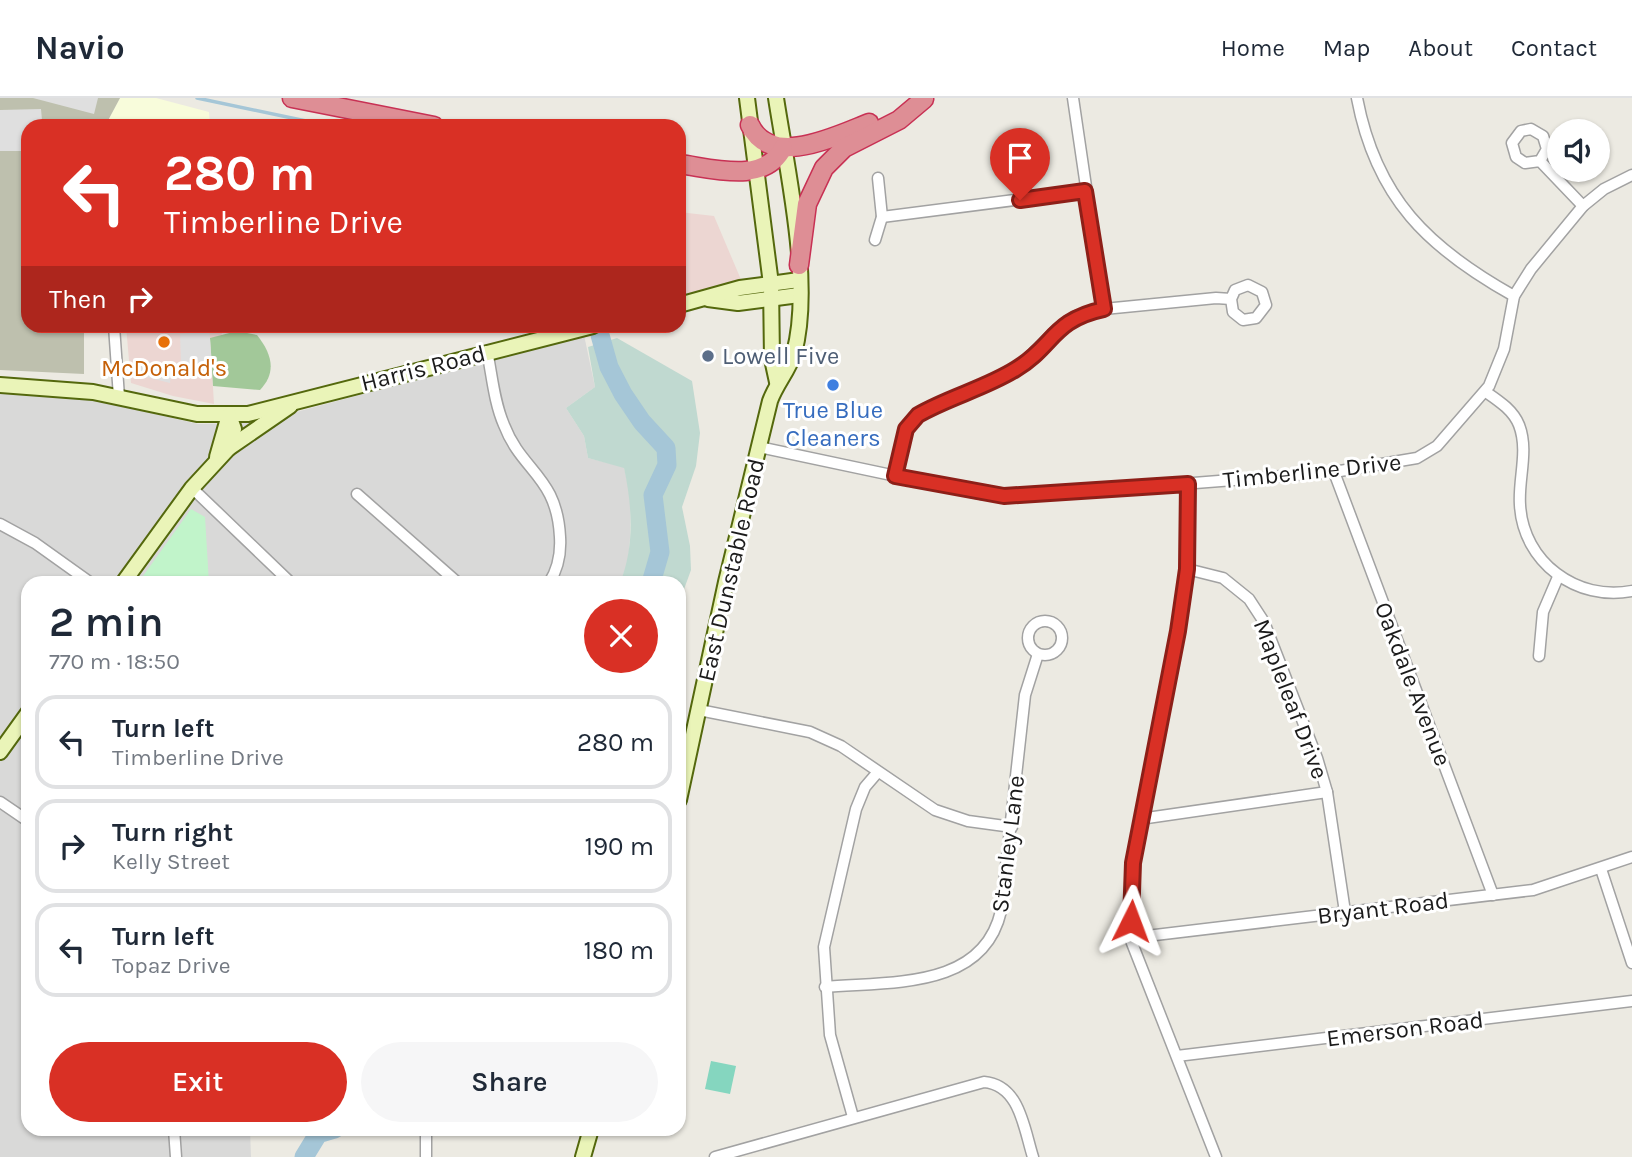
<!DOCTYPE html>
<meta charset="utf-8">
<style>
body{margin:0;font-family:Karla,sans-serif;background:#f6f6f7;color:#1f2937;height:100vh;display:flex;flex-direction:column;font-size:26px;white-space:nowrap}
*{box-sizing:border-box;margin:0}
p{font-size:23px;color:#747a83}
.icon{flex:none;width:38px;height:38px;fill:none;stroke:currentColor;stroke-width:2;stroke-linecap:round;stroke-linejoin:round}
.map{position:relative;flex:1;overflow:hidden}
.drawer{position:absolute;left:21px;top:478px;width:665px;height:560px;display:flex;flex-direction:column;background:#fff;border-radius:21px;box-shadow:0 2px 5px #0004}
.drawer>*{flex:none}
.guide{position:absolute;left:21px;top:21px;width:665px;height:214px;border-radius:21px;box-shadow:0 2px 5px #0004;background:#d93025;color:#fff;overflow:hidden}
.buttons{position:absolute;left:1547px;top:21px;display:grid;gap:14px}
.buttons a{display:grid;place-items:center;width:63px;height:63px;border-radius:50%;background:#fff;box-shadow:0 2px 5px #0004;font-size:35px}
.pin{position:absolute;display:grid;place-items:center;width:60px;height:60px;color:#fff;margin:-72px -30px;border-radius:50% 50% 50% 0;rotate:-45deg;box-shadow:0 0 7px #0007}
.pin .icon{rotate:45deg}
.me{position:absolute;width:77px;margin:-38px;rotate:3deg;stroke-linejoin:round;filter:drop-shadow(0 0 5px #0008)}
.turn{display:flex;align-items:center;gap:24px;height:147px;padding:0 28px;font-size:32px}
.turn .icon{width:91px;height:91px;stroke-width:2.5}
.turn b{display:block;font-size:49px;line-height:60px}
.then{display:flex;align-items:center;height:66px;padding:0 28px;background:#0003;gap:14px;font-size:26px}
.round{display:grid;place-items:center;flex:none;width:74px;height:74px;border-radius:37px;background:#f6f6f7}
.summary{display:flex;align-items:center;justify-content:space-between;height:119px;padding:0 28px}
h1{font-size:42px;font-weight:600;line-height:52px}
.cta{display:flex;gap:14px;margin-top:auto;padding:14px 28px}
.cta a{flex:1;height:80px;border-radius:42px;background:#d93025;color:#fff;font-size:28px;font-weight:600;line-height:80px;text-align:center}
.cta a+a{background:#f6f6f7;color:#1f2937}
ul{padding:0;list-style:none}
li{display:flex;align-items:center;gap:21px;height:94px;margin:0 14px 10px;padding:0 14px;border:4px solid #e0e1e3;border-radius:21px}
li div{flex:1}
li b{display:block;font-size:26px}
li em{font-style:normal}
header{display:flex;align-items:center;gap:42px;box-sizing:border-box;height:98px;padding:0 35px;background:#fff;border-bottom:2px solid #e0e1e3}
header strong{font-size:33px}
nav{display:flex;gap:38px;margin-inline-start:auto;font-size:24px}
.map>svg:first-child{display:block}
.residential{fill:#d9d9d8}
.commercial{fill:#ecd6d2}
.education{fill:#f8fcdb}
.construction{fill:#bec0ae}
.forest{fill:#a2c899}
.wetland{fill:#c0d9d0}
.park{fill:#c1f4ca}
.pitch{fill:#85d6bf}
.parking{fill:#dfdfdf}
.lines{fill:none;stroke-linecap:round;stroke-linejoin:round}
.stream{stroke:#a5c6d7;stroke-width:3.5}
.river{stroke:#a5c6d7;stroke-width:19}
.street-casing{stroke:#a2a2a2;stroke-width:13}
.secondary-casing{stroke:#54680d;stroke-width:18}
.highway-casing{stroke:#c83154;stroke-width:21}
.street{stroke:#fff;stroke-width:10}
.secondary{stroke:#eaf4b8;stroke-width:14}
.highway{stroke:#de8e95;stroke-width:18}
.route-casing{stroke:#8d1f18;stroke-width:18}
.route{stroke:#d93025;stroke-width:12}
.food-dot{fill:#e8710a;stroke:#fff;stroke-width:2.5}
.service-dot{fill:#5c6f8a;stroke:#fff;stroke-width:2.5}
.shop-dot{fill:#3f7fe0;stroke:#fff;stroke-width:2.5}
.labels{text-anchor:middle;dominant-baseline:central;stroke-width:6;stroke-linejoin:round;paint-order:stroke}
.service-label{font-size:24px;fill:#4e5e75;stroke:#fff;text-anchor:start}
.food-label{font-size:24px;fill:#c56008;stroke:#fff}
.street-label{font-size:24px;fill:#1b1b1b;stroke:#fff}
.shop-label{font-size:24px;fill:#366cbe;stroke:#fff}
</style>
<header>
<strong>Navio</strong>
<nav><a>Home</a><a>Map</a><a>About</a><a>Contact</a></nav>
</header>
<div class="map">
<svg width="1632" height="1059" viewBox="0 0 1632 1059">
<rect width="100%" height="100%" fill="#eceae2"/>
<polygon class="residential" points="584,237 595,289 566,310 584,338 588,360 624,369 631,401 630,440 628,465 620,485 28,485 28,1031 250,1031 251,1059 0,1059 0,295 86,300 198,326 255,325"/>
<g class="commercial">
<polygon points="679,114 714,118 742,184 679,200"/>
<polygon points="126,228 221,228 222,237 210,241 214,306 173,298 131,285"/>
</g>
<polygon class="education" points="120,0 156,0 209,14 210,28 105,28"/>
<polygon class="construction" points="0,0 120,0 105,28 28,28 28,228 84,228 84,276 0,272"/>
<path class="forest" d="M237,233l20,4c15,19 20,37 3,55l-47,-4 -3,-48z"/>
<path class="wetland" d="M617,240l75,43 8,52 -4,33 -14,41 8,39 1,24 -12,33v-20h-59c15,-37 12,-78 4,-115l-36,-10 -4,-22 -18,-28 29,-21 -7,-40z"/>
<polygon class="park" points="191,411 205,419 209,485 138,485"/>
<polygon class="pitch" points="711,963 736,968 730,996 705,991"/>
<g class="parking">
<polygon points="33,0 98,0 94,16"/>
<polygon points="41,11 42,22 89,22 89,28 28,28 28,53 0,53 0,12"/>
<polygon points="191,228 209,228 212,267 171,276 170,285 138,277 142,263 168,267 181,264 180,236 191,235"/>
</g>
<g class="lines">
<polyline class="stream" points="197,0 330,28"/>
<g class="river">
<polyline points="600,237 609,269 623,296 642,324 666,350 667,367 653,397 660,454 651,485"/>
<polyline points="304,1059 318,1036 335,1031"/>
</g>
<defs>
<g id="street">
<polyline points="1073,0 1104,211"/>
<path d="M1357,0c19,100 71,150 157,198"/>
<polyline points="1540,63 1525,65 1516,59 1512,45 1521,33 1531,31 1543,38 1547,51 1540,63 1583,108"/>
<polyline points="882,119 1085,93"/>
<polyline points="875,142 882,119 878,80"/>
<polyline points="114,228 119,299"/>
<path d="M487,253c5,24 7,51 17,74 18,47 53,51 56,112 1,16 -2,32 -11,46"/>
<path d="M1486,294c13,9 27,18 33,33 10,26 -1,54 1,80 3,57 57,97 112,86"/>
<polyline points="759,349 981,396 1017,399 1334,374 1417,360 1437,348 1489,288 1504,251 1514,198 1531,171 1583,108 1604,91 1632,77"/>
<polyline points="1334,374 1493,797"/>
<polyline points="895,378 906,331 918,318 1017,271 1053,235 1076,218 1104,211 1216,200 1231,201 1235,192 1248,187 1262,194 1266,207 1256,220 1243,222 1233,214 1231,201"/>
<polyline points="1188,386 1187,471 1178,533 1133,765 1130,840 1216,1059"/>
<polyline points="192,390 291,485"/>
<polyline points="357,396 458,485"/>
<polyline points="0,426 35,445 91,485"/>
<polyline points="1187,471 1223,480 1249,501 1264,524 1317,660 1327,694 1345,814"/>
<circle cx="1045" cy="540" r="17"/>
<polyline points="1539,558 1543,514 1558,479"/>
<polyline points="699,612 810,634 841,648 935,712 968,723 1012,729"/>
<polyline points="0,704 28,723"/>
<polyline points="1140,721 1327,694"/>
<polyline points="1601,771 1632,865"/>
<polyline points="1130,840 1533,792 1632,759"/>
<path d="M825,889c65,-6 158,3 176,-76l24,-216 13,-41"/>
<polyline points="1177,958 1632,903"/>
<polyline points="853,1019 830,937 824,849 856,711 865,689 877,675"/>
<polyline points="174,1031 176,1059"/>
<polyline points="426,1059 426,1031"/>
<path d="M715,1059l269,-75c36,3 40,47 49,75"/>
</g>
<g id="secondary">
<polyline points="747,0 771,186 772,261 777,284"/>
<polyline points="708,201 738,205 799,197"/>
<polyline points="679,207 740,190 799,182"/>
<polyline points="0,287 93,294 197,316 248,316 593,228"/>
<polyline points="229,350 290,308"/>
<polyline points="217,359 229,317"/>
<polyline points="123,485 192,390 228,351 234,331 229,317"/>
<polyline points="0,654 28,615"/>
<path d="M679,702l47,-218 44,-181c6,-17 19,-31 24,-48 19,-69 -7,-183 -18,-255"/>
<polyline points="583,1059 591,1031"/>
</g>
<g id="highway">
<polyline points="292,0 434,28"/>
<path d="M750,27c20,44 86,11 119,-2"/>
<path d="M679,66c33,4 85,21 104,-16"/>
<polyline points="799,167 807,106 824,70 844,50 899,22 924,1"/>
</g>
</defs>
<use href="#street" class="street-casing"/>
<use href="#secondary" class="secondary-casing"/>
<use href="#highway" class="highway-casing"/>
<use href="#street" class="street"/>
<use href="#secondary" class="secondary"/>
<use href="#highway" class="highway"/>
</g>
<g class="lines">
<defs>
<path id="route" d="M1020,102l65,-9 19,118c-52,11 -50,37 -88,60 -30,19 -67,28 -98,46l-12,14 -11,47 109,20 184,-12 -1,85 -9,62 -45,232 -2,58"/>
</defs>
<use href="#route" class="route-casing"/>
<use href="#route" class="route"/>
</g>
<circle class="food-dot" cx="164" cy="244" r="7"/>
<circle class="service-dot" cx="708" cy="258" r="7"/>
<circle class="shop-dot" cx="833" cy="287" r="7"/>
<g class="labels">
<g class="service-label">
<text x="722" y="258">Lowell Five</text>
</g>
<g class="food-label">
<text x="164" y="270">McDonald's</text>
</g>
<g class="street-label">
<text transform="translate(423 270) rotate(-14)">Harris Road</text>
<text transform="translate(1312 373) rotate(-6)">Timberline Drive</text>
<text transform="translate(731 472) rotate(-77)">East Dunstable Road</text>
<text transform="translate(1413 586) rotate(69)">Oakdale Avenue</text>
<text transform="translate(1291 601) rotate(69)">Mapleleaf Drive</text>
<text transform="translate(1008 746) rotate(-83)">Stanley Lane</text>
<text transform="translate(1383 810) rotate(-7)">Bryant Road</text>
<text transform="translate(1405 931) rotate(-7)">Emerson Road</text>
</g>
<g class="shop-label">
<text x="833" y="312">True Blue<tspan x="833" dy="28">Cleaners</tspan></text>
</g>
</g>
</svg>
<div class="buttons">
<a><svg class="icon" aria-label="sound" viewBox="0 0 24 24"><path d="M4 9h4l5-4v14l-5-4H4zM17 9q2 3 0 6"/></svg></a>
</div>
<div class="pin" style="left:1020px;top:102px;background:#d93025"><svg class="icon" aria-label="arrive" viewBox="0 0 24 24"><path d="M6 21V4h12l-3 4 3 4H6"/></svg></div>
<svg class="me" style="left:1131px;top:823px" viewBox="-20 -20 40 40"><path d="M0-17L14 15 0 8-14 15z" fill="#d93025" stroke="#fff" stroke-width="4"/></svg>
<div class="guide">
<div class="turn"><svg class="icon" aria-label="left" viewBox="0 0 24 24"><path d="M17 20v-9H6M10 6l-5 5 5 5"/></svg><div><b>280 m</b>Timberline Drive</div></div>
<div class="then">Then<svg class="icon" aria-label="right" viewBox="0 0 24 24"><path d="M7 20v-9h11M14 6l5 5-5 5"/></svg></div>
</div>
<section class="drawer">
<div class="summary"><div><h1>2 min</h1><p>770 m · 18:50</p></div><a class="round" style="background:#d93025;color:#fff"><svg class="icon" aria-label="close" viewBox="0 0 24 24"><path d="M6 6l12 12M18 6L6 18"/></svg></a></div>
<ul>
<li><svg class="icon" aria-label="left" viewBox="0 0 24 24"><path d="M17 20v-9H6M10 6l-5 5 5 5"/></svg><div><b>Turn left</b><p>Timberline Drive</p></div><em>280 m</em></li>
<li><svg class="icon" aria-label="right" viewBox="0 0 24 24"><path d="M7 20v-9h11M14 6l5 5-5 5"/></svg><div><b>Turn right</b><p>Kelly Street</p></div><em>190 m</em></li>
<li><svg class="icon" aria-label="left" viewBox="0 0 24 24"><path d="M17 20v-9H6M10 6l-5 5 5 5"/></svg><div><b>Turn left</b><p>Topaz Drive</p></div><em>180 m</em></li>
</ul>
<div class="cta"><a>Exit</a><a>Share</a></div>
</section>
</div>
